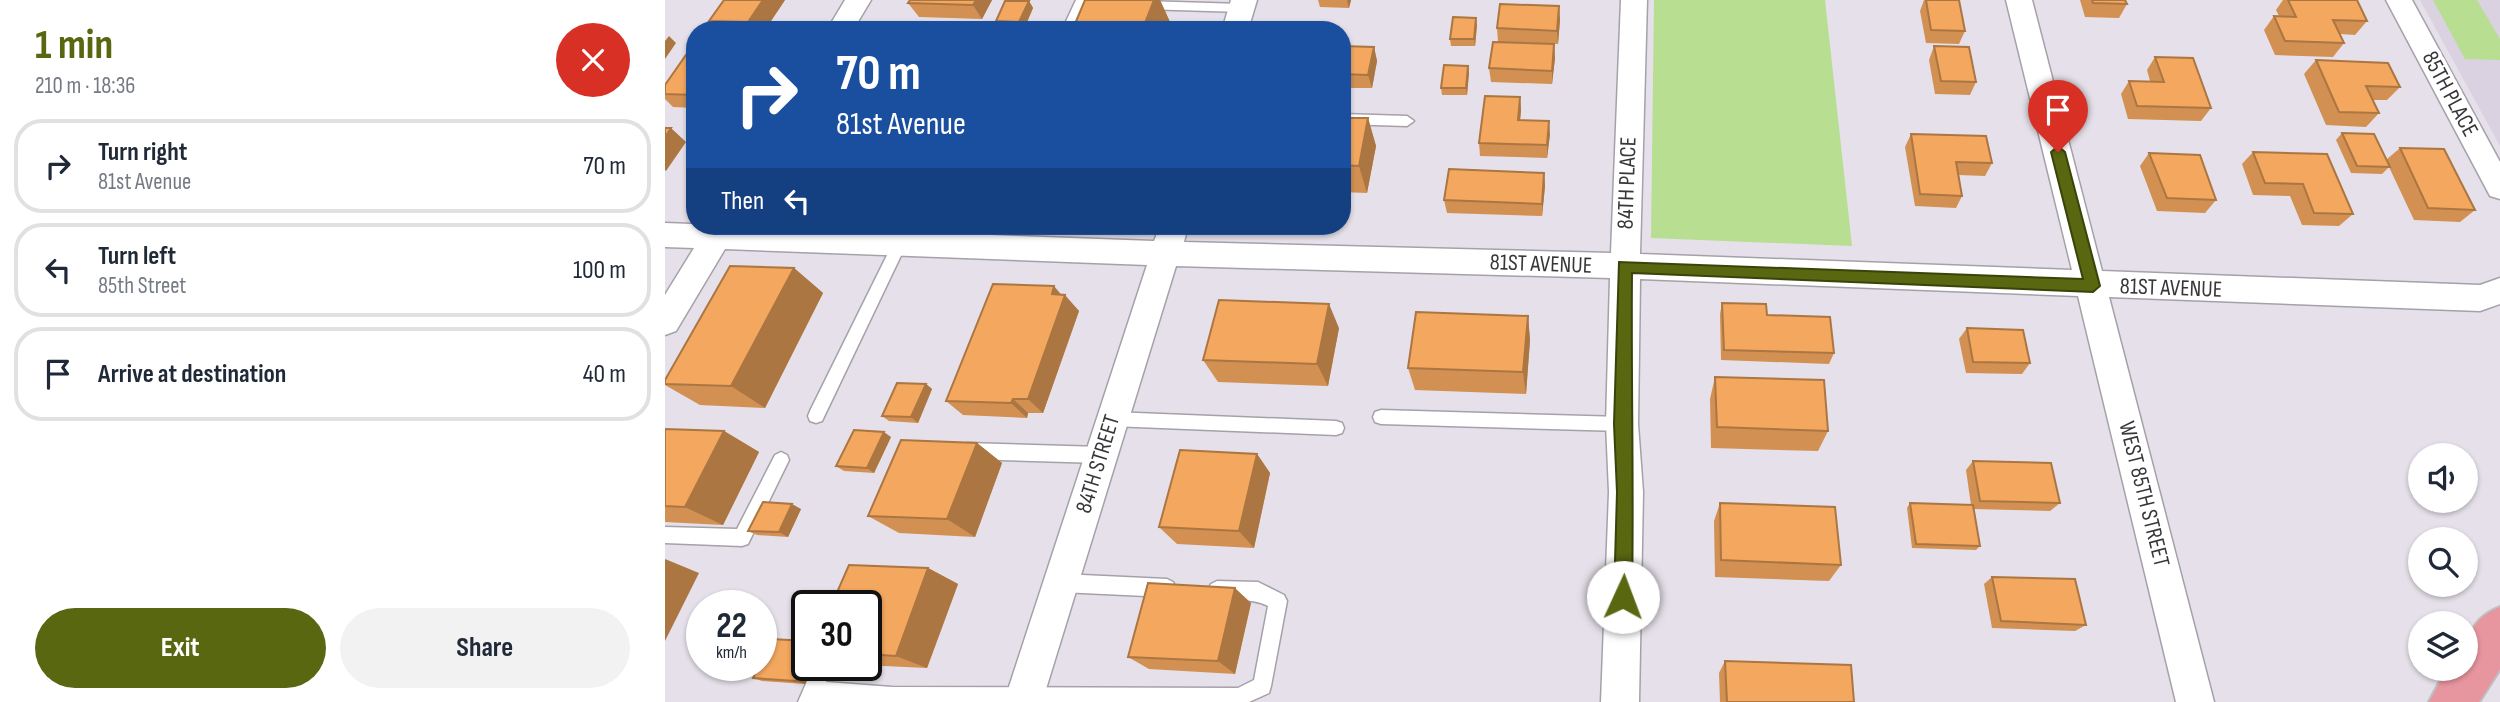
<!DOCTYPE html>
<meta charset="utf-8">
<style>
body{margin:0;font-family:"Sofia Sans Condensed",sans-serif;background:#f2f2f3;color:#1f2937;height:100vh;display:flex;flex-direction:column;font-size:26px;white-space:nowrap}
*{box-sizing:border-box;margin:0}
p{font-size:23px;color:#747a83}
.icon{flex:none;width:38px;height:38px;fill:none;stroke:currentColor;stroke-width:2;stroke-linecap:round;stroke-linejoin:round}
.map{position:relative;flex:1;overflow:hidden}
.panel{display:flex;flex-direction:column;background:#fff;width:665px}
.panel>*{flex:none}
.hud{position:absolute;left:21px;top:21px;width:665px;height:214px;border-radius:28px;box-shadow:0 2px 5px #0004;background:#1a4fa0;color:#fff;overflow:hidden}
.tools{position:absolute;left:1743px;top:443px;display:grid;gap:14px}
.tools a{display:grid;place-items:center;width:70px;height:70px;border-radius:50%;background:#fff;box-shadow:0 2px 5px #0004;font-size:35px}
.speed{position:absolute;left:21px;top:590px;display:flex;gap:14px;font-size:35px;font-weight:700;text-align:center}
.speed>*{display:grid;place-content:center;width:91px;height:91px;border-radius:50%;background:#fff;box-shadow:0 2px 5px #0004;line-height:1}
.speed small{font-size:18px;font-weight:400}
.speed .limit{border:4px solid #111;border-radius:10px;background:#fff;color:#111}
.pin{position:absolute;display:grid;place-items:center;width:60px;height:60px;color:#fff;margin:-72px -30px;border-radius:50% 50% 50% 0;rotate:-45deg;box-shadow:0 0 7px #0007}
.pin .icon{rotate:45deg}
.me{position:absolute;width:77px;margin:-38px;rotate:2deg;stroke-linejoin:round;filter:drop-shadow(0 0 5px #0008)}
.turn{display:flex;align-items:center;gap:24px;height:147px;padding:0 35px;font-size:32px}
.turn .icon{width:91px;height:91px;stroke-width:2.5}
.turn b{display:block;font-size:49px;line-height:60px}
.then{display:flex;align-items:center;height:66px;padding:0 35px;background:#0003;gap:14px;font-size:26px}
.round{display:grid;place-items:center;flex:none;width:74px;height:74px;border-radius:37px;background:#f2f2f3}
.summary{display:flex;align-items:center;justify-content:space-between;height:119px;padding:0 35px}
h1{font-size:42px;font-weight:700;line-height:52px;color:#586710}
.button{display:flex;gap:14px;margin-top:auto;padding:14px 35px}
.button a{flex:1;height:80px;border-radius:42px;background:#586710;color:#fff;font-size:28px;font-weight:700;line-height:80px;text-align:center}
.button a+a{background:#f2f2f3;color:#1f2937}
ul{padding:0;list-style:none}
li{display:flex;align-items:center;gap:21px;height:94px;margin:0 14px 10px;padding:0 21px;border:4px solid #e0e1e3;border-radius:28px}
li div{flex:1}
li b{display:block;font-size:26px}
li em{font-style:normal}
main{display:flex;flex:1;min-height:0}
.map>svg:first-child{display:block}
.built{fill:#dbd2e1}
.green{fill:#b7de91}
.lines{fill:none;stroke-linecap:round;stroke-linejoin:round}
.lane-casing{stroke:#a5a1a9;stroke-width:3}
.street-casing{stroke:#a5a1a9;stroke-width:3}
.highway-casing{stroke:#bfbfc0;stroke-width:4}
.lane{fill:#fff;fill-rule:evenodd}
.street{fill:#fff;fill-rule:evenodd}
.highway{fill:#e7959f;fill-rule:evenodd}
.wall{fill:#d29052}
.shaded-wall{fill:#ab7642}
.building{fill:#f4a85f;stroke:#ab7642;stroke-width:2}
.route{fill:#586710;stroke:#39430a;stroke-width:2}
.labels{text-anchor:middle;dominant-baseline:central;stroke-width:7;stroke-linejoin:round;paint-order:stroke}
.street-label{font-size:23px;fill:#383639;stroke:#fff}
</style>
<main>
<section class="panel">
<div class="summary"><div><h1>1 min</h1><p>210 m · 18:36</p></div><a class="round" style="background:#d93025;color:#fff"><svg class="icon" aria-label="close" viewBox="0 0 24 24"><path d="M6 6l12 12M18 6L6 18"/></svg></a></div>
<ul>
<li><svg class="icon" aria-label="right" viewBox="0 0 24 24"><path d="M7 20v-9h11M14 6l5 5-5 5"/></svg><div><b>Turn right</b><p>81st Avenue</p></div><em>70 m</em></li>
<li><svg class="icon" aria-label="left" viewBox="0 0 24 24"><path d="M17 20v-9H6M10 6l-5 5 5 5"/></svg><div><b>Turn left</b><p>85th Street</p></div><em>100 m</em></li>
<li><svg class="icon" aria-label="arrive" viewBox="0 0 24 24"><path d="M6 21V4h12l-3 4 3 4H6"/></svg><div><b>Arrive at destination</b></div><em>40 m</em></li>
</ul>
<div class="button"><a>Exit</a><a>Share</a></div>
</section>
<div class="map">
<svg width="1835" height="702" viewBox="0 0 1835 702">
<rect width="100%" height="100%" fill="#e5e0e9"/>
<polygon class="built" points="1755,0 1835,0 1835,146"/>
<g class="green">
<polygon points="989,0 1160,0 1187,246 986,238"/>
<polygon points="1768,0 1812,0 1835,39 1835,60 1800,59"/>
</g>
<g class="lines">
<defs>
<g id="lane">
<polygon points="411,0 419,0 421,3 410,30 397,30"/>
<polygon points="478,1 577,4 583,8 577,12 478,9 472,5"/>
<polygon points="677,114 742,116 749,121 742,126 677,124"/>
<polygon points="235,237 242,243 157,421 151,423 145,421 143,416 145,411 230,239"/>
<polygon points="716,410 957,417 963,419 965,424 963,429 957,431 716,424 710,422 708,417 710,412"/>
<polygon points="447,412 671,421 677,423 679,428 677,433 671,435 447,426 441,424 439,419 441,414"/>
<polygon points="302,443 436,447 442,450 444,455 442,460 436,463 302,459 296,456 294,451 296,446"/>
<polygon points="116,452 122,455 124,460 83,544 77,546 0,543 0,527 72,529 110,455"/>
<polygon points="396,574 502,579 508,582 511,588 508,594 502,597 396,592 390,589 387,583 390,577"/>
<path d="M552,581l41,1 26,13 3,6 -16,85 -2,7 -20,9h-451l16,-37h19l-7,17 66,5 346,1 16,-8 14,-74c-19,-10 -39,-2 -57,-10l-3,-6 3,-6z"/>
</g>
<g id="street">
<polygon points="180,0 206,0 188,30 162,30"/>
<polygon points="566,0 592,0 583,30 557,30"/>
<polygon points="956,0 982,0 975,254 1407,270 1341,0 1367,0 1437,271 1815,285 1835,278 1835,304 1815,311 1444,297 1549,702 1511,702 1413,296 975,279 973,424 978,492 974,702 936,702 944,492 941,424 945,278 511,266 377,702 339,702 482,265 60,249 11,331 0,335 0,295 29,248 0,247 0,223 489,241 495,226 523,226 519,242 946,253"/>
<polygon points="1721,0 1747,0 1835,162 1835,199 1825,196"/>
</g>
<path id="highway" d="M1835,607v62l-21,33h-50l18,-34h19c0,-29 4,-49 34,-61z"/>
</defs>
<use href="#lane" class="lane-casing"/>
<use href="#street" class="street-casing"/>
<use href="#highway" class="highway-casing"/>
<use href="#lane" class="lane"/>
<use href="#street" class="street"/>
<use href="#highway" class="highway"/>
</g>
<g class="wall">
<polygon points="59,0 120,0 100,30 53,30 44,21"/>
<polygon points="245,0 327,0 317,19 254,17 243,3"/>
<polygon points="420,0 495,0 505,22 502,30 411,30 409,26"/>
<polygon points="653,0 686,0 684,8 655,7"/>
<polygon points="1259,0 1294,0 1300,31 1294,44 1261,43 1255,11"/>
<polygon points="1415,0 1460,0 1462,4 1454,18 1420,17"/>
<polygon points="1618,0 1692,0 1702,21 1690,35 1675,34 1679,43 1668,57 1610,55 1599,30 1609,16 1614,16 1611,10"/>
<polygon points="364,1 368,8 359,29 336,29 331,21"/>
<polygon points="894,6 895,20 893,44 833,42 832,28"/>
<polygon points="812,25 810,46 786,46 785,39"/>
<polygon points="30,42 30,108 8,107 0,99 0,85"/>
<polygon points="889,44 890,58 887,84 826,82 824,68"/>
<polygon points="677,46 709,47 712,61 707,88 677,88"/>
<polygon points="1269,46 1311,82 1305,95 1270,94 1264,60"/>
<polygon points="1490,57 1546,108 1536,121 1463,119 1456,94 1464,81 1485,81 1482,70"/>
<polygon points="1651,60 1735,87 1722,100 1708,100 1714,113 1701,127 1661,125 1639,74"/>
<polygon points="803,66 804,73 802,95 777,95 776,88"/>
<polygon points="855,97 856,110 855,120 885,134 882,158 815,156 814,143"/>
<polygon points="677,118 703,118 711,146 702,193 677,192"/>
<polygon points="1677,133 1721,160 1735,148 1810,210 1795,222 1749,220 1724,167 1717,174 1686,173 1671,140"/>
<polygon points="1246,134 1327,163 1320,176 1294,175 1297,196 1291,208 1250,206 1240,147"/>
<polygon points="1588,152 1688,214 1674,226 1637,225 1625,196 1588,195 1577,164"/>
<polygon points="1484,153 1551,200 1540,213 1492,211 1475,166"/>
<polygon points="879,173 880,186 877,216 782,213 779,200"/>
<polygon points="129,268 158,293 100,408 35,405 0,385 0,380"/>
<polygon points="397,295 414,311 378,413 363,413 362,418 298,415 281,401"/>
<polygon points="1057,303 1102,315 1169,353 1164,364 1056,360 1055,314"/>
<polygon points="863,316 865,340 861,394 750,390 743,368"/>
<polygon points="674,328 663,386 553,382 538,360"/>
<polygon points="1302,328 1365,363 1357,374 1301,373 1294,339"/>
<polygon points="1050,377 1163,431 1153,451 1046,448 1045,399"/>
<polygon points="261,384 267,389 253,423 224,421 217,416"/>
<polygon points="0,429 59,431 94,452 58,525 0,522"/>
<polygon points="226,437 209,473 179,471 171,466"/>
<polygon points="312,443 337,463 310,537 234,533 203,516"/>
<polygon points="592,454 605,473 589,548 512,544 494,527"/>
<polygon points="1308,461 1395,503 1385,511 1308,509 1315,546 1311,550 1247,548 1242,508 1245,503 1306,505 1301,470"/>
<polygon points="1055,503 1176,565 1164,581 1050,577 1049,521"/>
<polygon points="136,509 123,537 92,535 83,531"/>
<polygon points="263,568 293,584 262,668 198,665 201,665 201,606"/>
<polygon points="1327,577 1421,625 1410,631 1327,628 1319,584"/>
<polygon points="586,603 570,674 484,669 463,657"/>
<polygon points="1060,661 1189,702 1055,702 1054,673"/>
<polygon points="142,665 148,665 140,684 97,681 88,678"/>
</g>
<g class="shaded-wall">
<polygon points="98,0 120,0 100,30 91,30 83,22"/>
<polygon points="311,0 327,0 317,19 308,5"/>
<polygon points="489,0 495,0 505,22 502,30 479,30 478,28"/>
<polygon points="682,0 686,0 684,8"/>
<polygon points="364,1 368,8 359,29 354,22"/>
<polygon points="894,6 895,20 893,44 892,31"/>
<polygon points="811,18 812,25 810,46 809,39"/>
<polygon points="4,36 11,43 0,59 0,41"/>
<polygon points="889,44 890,58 887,84 887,71"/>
<polygon points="709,47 712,61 707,88 703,75"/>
<polygon points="803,66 804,73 802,95 801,88"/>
<polygon points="855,97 856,110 854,133 853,120"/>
<polygon points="703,118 711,146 702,193 694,166"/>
<polygon points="884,121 885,134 882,158 882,145"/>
<polygon points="6,128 21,142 1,171 0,170 0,137"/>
<polygon points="879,173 880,186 877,216 877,204"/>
<polygon points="129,268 158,293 100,408 66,386"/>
<polygon points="389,286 399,298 400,295 414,311 378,413 363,399"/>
<polygon points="664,304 674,328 663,386 652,364"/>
<polygon points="863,316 865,340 861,394 858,372"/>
<polygon points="261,384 267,389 253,423 246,417"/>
<polygon points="348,399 363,413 362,418 346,403"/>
<polygon points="59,431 94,452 58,525 20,507"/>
<polygon points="219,432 226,437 209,473 202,468"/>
<polygon points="312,443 337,463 310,537 282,519"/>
<polygon points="592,454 605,473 589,548 574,531"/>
<polygon points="127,504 136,509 123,537 114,532"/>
<polygon points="0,559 34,573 0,641"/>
<polygon points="263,568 293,584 262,668 231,656"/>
<polygon points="570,588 586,603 570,674 553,661"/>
<polygon points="142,656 142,665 148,665 140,684 131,681"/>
</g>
<g class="building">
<polygon points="59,0 98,0 83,22 44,21"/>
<polygon points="245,0 311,0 308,5 243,3"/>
<polygon points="420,0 489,0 478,28 409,26"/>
<polygon points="1261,0 1294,0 1300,31 1266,30"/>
<polygon points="1427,0 1460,0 1462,4 1428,3"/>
<polygon points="1623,0 1692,0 1702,21 1668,20 1679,43 1620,41 1609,16 1631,17"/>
<polygon points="340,1 364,1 354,22 331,21"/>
<polygon points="835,4 894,6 892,31 832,28"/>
<polygon points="788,17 811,18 809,39 785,39"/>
<polygon points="232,23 297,25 295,30 228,30"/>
<polygon points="636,27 671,28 670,30 635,30"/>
<polygon points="30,42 30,95 0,94 0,85"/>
<polygon points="828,42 889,44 887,71 824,68"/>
<polygon points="677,46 709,47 703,75 677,74"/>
<polygon points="1269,46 1304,47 1311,82 1276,81"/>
<polygon points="1490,57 1528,58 1546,108 1472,106 1464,81 1499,82"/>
<polygon points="1651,60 1723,63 1735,87 1701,86 1714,113 1674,112"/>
<polygon points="779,65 803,66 801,88 776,88"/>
<polygon points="820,96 855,97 853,120 884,121 882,145 814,143"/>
<polygon points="677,118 703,118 694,166 677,165"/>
<polygon points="0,128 6,128 0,137"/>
<polygon points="1677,133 1709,134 1725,167 1692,166"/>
<polygon points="1246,134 1321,136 1327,163 1291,162 1297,196 1255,194"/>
<polygon points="1735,148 1779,149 1810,210 1763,208"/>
<polygon points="1588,152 1662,154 1688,214 1649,213 1638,184 1600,183"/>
<polygon points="1484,153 1535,155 1551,200 1502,198"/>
<polygon points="784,169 879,173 877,204 779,200"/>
<polygon points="65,266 129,268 66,386 0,384 0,380"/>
<polygon points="328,284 389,286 387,294 400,295 363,399 348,399 346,403 281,401"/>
<polygon points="554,300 664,304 652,364 538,360"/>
<polygon points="1057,303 1101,304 1102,315 1165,317 1169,353 1059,350"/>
<polygon points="751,312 863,316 858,372 743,368"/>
<polygon points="1302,328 1358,330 1365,363 1308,362"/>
<polygon points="1050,377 1159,380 1163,431 1052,427"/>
<polygon points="232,383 261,384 246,417 217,416"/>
<polygon points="0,429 59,431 20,507 0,506"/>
<polygon points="189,430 219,432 202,468 171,466"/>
<polygon points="236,440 312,443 282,519 203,516"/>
<polygon points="515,450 592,454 574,531 494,527"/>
<polygon points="1308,461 1386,463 1395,503 1315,501"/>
<polygon points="98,502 127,504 114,532 83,531"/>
<polygon points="1055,503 1170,507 1176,565 1056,560"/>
<polygon points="1245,503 1308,505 1315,546 1251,544"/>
<polygon points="184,565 263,568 231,656 201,654 201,606 166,606"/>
<polygon points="1327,577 1410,579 1421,625 1336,621"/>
<polygon points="483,583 570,588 553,661 463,657"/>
<polygon points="106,639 142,641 142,656 131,681 88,678 94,665 96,665 96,660"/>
<polygon points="1060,661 1186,665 1189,702 1062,702"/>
</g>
<path class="route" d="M1393,146l7,6 35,134 -7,6 -461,-19c-1,108 2,216 0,324l-3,6 -6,3 -7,-3 -2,-6 3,-105 -3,-68 5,-162 464,17 -32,-127z"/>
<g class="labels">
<g class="street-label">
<text transform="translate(1785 94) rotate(62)">85TH PLACE</text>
<text transform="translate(962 183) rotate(-88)">84TH PLACE</text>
<text transform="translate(876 264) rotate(2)">81ST AVENUE</text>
<text transform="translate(1506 288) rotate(2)">81ST AVENUE</text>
<text transform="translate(433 464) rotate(-73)">84TH STREET</text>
<text transform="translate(1479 494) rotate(76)">WEST 85TH STREET</text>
</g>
</g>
</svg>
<div class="tools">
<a><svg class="icon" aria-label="sound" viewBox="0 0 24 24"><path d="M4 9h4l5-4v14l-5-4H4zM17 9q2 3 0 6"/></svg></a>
<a><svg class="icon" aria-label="search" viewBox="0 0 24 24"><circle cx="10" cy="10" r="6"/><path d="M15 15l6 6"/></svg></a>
<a><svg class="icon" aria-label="layers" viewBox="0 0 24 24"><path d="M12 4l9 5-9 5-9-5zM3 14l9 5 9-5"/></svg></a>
</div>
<div class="speed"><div>22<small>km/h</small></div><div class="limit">30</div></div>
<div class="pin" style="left:1393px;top:152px;background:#d93025"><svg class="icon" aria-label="arrive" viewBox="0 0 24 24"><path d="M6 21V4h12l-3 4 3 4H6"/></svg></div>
<svg class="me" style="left:958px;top:597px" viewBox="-20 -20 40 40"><circle r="19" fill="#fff"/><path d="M0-13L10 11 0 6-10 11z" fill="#586710"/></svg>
<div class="hud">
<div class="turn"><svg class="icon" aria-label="right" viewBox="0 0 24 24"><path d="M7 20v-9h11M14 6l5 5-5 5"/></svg><div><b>70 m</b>81st Avenue</div></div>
<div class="then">Then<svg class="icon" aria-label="left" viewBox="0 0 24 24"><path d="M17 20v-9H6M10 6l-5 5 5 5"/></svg></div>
</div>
</div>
</main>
